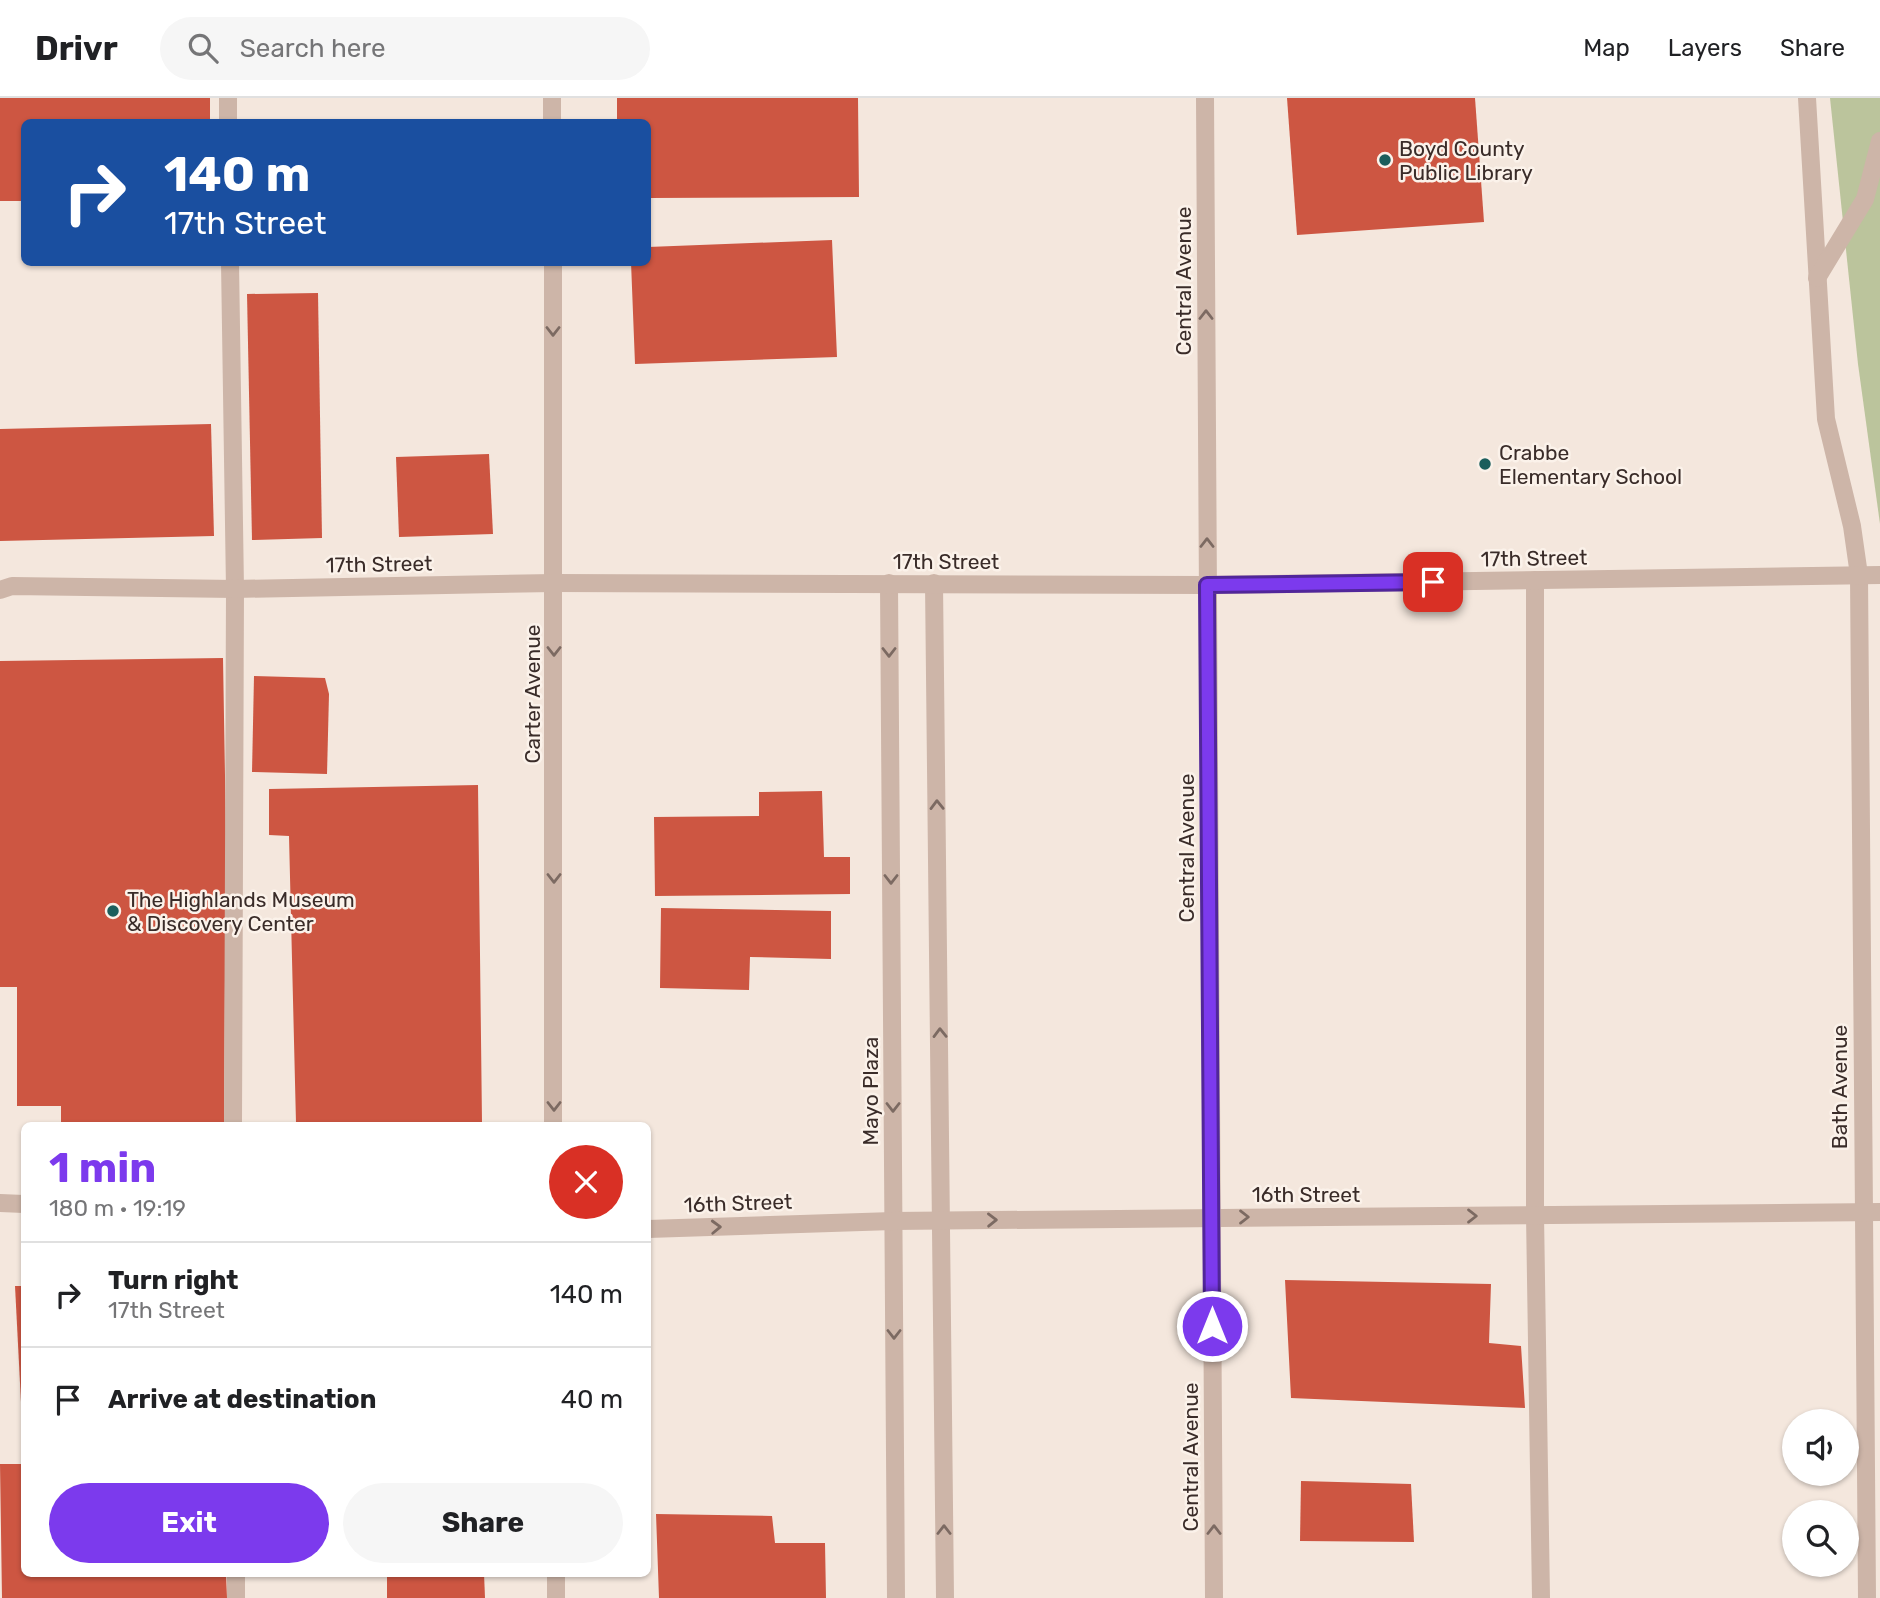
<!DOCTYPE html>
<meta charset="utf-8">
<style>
body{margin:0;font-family:Rubik,sans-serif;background:#f6f6f6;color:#202124;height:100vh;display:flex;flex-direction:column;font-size:26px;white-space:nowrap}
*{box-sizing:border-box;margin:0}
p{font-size:23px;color:#757577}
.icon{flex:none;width:38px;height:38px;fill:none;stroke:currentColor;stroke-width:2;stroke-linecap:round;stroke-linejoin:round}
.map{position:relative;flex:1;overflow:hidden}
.drawer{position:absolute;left:21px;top:1024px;width:630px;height:455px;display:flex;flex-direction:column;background:#fff;border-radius:10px;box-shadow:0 2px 5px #0004}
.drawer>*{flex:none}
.top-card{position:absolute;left:21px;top:21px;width:630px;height:147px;border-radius:10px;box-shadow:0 2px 5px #0004;background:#1a4fa0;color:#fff;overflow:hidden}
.controls{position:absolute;left:1782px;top:1311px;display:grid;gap:14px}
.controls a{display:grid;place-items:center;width:77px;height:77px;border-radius:50%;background:#fff;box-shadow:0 2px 5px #0004;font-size:35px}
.pin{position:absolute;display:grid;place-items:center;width:60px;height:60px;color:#fff;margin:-30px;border-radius:14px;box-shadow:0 4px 10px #0006}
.me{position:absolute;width:77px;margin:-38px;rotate:0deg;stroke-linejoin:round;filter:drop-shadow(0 0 5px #0008)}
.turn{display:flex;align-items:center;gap:24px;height:147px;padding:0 28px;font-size:32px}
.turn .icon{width:91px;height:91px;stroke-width:2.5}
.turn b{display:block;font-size:49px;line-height:60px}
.round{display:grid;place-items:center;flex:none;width:74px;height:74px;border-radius:37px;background:#f6f6f6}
.headline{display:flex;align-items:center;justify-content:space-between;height:119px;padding:0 28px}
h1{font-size:42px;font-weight:700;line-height:52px;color:#7c3aed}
.action{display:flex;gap:14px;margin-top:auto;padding:14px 28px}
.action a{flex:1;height:80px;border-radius:42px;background:#7c3aed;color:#fff;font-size:28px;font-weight:700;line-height:80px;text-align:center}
.action a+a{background:#f6f6f6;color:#202124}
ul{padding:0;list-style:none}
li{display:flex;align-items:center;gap:21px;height:105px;padding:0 28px;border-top:2px solid #e0e0e0}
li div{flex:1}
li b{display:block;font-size:26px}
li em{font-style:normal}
header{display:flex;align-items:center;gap:42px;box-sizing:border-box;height:98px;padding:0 35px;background:#fff;border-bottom:2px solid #e0e0e0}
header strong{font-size:33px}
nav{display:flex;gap:38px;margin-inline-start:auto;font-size:24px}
.search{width:490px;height:63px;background:#f6f6f6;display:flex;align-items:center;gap:18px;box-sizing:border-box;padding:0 24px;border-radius:38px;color:#757577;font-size:26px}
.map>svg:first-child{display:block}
.green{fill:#bbc49c}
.building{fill:#cd5642}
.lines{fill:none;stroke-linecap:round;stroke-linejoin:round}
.minor{stroke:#cdb5a8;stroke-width:18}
.oneway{stroke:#7c6a62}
.route-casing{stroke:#51269a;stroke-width:18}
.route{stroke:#7c3aed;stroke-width:12}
.poi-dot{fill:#1b5e5c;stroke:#fbf2ea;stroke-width:2.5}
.labels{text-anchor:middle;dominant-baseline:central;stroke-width:5;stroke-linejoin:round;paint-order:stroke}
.poi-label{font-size:21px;fill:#3a2c29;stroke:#fbf2ea;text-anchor:start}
.street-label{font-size:21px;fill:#3a2c29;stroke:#fbf2ea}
</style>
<header>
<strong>Drivr</strong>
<div class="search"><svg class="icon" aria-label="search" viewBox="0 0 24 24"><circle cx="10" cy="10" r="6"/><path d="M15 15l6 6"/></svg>Search here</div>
<nav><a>Map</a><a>Layers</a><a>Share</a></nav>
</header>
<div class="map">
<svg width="1880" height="1500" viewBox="0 0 1880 1500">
<rect width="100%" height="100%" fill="#f4e7dd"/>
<polygon class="green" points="1830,0 1880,0 1880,426 1858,266"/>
<g class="building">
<polygon points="0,0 210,0 210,24 24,24 24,103 0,103"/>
<polygon points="617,0 858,0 859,99 648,100 648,24 617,24"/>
<polygon points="1287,0 1475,0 1484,124 1297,137"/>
<polygon points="832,142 837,259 635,266 631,164 648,164 648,149"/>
<polygon points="318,195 322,440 252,442 247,196"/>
<polygon points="211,326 214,438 0,443 0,331"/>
<polygon points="489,356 493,436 399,439 396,359"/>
<polygon points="223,560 226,736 224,1027 61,1027 61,1008 17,1008 17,889 0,889 0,563"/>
<polygon points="254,578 325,580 329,596 327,676 252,674"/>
<polygon points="478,687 482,1024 296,1025 289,738 269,737 269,691"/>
<polygon points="822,693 824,759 850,759 850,796 655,798 654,719 759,718 759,694"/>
<polygon points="661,810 831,813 831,861 750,859 749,892 660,890"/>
<polygon points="1285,1182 1491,1186 1489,1245 1521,1248 1525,1310 1291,1300"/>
<polygon points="15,1188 24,1188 24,1324 22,1324"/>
<polygon points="0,1366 24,1366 24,1475 226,1475 227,1500 2,1500"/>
<polygon points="1301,1383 1411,1386 1414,1444 1300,1443"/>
<polygon points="656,1416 772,1418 775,1445 825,1445 826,1500 659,1500"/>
<polygon points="387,1475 484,1475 485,1500 387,1500"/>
</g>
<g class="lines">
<g class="minor">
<polyline points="228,0 228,24"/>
<polyline points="552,0 552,24"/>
<polyline points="1205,0 1214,1500"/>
<polyline points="1807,0 1826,321 1852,428 1859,477 1867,1500"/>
<polyline points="230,164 235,491 233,1027"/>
<polyline points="553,164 553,1027"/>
<polyline points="1817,180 1865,101 1880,43"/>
<polyline points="1535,482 1535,1117 1541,1500"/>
<polyline points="889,485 896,1500"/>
<polyline points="934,485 945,1500"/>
<polyline points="0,492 12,488 235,491 554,485 1207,487 1880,477"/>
<polyline points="0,1105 24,1106"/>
<polyline points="648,1131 893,1123 1880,1114"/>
<polyline points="236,1475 236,1500"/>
<polyline points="556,1475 556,1500"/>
</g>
</g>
<defs><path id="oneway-chevron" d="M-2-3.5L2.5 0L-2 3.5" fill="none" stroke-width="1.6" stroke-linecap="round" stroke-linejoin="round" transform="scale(1.75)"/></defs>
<g class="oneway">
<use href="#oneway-chevron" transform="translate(1206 217) rotate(-90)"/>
<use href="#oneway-chevron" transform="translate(553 233) rotate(90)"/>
<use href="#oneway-chevron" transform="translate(1207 445) rotate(-90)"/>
<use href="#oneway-chevron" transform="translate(554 553) rotate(90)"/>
<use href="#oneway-chevron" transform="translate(889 554) rotate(90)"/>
<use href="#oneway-chevron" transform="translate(937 707) rotate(-91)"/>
<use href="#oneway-chevron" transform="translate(554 780) rotate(90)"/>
<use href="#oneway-chevron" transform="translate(891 781) rotate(90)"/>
<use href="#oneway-chevron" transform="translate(940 935) rotate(-91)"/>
<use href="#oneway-chevron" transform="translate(554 1008) rotate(90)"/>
<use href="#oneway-chevron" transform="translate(893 1009) rotate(90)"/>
<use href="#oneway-chevron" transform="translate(1472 1118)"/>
<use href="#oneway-chevron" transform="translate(1244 1119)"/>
<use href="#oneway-chevron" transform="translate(992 1122) rotate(-1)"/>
<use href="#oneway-chevron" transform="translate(716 1129) rotate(-2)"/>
<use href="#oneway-chevron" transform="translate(894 1236) rotate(90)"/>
<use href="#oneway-chevron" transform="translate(944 1432) rotate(-90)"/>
<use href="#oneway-chevron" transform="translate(1214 1432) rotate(-90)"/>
</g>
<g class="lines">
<defs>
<polyline id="route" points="1212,1228 1207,487 1433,484"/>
</defs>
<use href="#route" class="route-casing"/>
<use href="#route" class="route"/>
</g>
<g class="poi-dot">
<circle cx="1385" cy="62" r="7"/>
<circle cx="1485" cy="366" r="7"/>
<circle cx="113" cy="813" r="7"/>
</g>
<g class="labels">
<g class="poi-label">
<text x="1399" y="50">Boyd County<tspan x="1399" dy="24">Public Library</tspan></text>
<text x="1499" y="354">Crabbe<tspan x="1499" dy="24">Elementary School</tspan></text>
<text x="127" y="801">The Highlands Museum<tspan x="127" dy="24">&amp; Discovery Center</tspan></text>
</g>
<g class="street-label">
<text transform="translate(1183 183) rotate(-90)">Central Avenue</text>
<text transform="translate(1534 460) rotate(-1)">17th Street</text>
<text x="946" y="463">17th Street</text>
<text transform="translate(379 466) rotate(-1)">17th Street</text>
<text transform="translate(532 596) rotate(-90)">Carter Avenue</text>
<text transform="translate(1186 750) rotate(-90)">Central Avenue</text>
<text transform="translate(1839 989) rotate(-90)">Bath Avenue</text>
<text transform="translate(870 993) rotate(-90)">Mayo Plaza</text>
<text x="1306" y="1096">16th Street</text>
<text transform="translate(738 1105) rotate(-2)">16th Street</text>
<text transform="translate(1190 1359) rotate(-90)">Central Avenue</text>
</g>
</g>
</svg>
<div class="controls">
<a><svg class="icon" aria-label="sound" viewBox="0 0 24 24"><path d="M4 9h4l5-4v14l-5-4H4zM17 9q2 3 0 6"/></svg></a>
<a><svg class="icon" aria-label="search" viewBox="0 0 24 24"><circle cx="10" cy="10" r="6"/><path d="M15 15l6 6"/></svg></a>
</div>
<div class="pin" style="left:1433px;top:484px;background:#d93025"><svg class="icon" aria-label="arrive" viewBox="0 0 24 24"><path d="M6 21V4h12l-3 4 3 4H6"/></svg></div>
<svg class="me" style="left:1212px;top:1228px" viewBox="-20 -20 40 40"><circle r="17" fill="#7c3aed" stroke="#fff" stroke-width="3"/><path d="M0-11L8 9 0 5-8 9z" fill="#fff"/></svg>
<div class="top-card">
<div class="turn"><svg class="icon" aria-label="right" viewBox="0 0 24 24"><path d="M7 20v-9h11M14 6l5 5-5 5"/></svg><div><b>140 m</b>17th Street</div></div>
</div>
<section class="drawer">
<div class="headline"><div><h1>1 min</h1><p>180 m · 19:19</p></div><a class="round" style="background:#d93025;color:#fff"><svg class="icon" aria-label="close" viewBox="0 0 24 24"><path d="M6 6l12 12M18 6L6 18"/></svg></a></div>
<ul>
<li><svg class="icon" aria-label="right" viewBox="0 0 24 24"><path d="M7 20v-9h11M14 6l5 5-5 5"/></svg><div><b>Turn right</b><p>17th Street</p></div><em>140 m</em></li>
<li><svg class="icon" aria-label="arrive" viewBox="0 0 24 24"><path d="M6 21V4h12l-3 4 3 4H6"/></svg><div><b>Arrive at destination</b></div><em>40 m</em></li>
</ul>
<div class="action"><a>Exit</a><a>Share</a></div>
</section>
</div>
